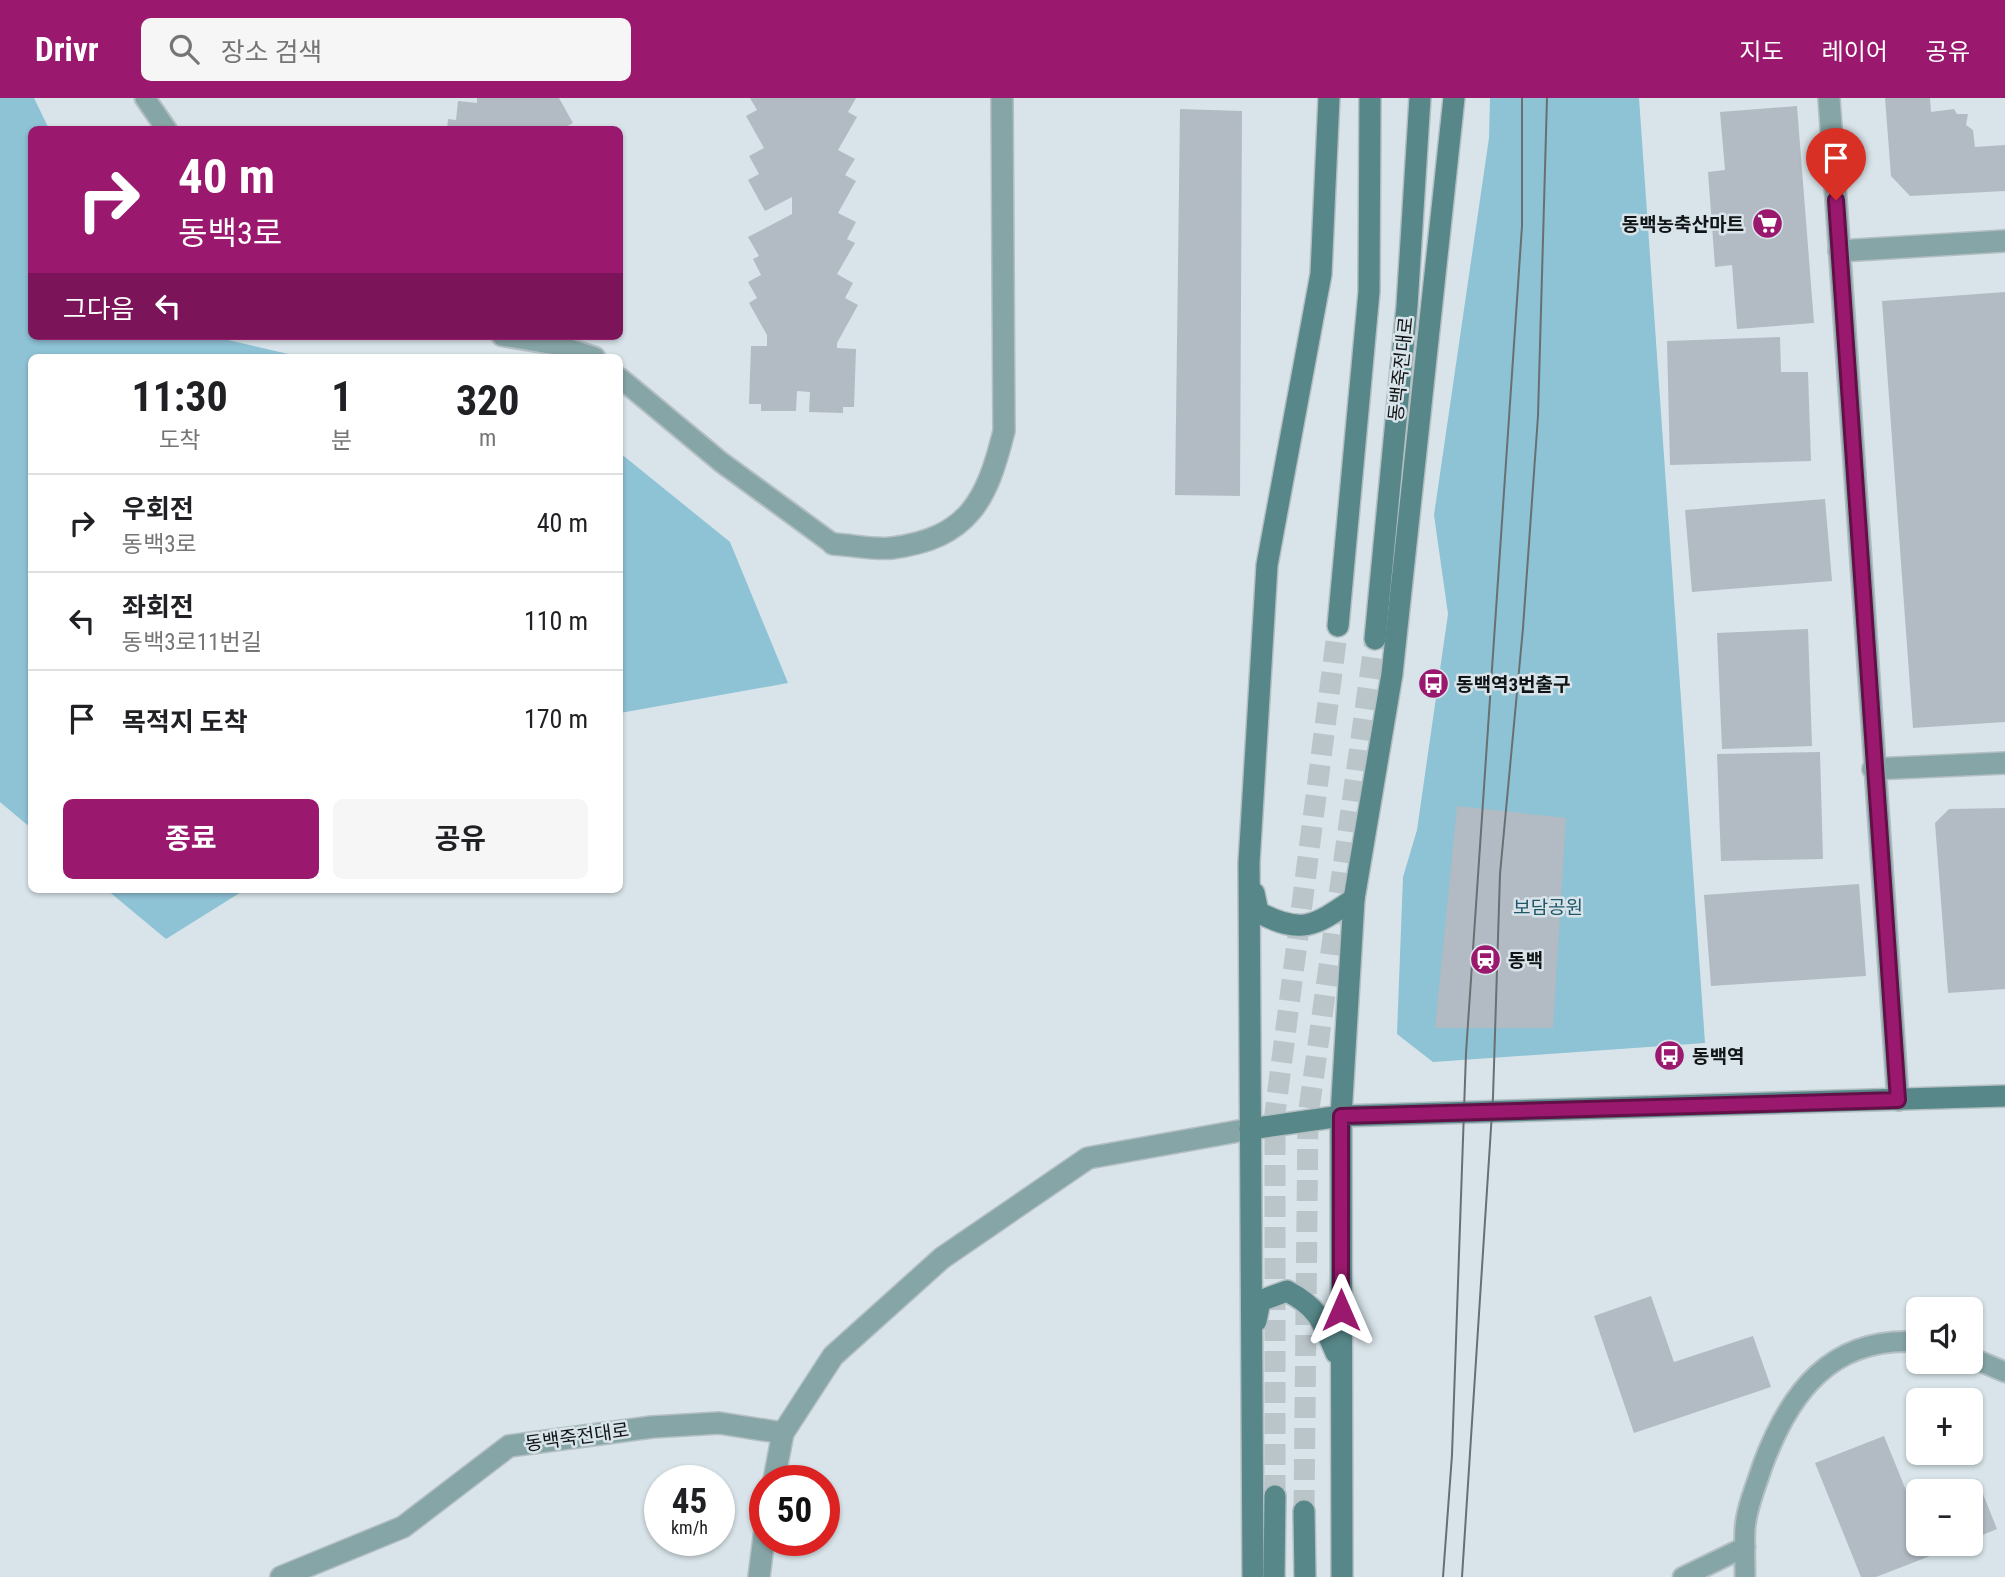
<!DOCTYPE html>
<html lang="ko">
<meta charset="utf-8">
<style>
body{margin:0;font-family:"Roboto Condensed","Noto Sans KR",sans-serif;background:#f6f6f6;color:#202124;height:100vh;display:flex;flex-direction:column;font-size:26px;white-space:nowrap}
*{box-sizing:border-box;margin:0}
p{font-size:23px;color:#757577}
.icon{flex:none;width:38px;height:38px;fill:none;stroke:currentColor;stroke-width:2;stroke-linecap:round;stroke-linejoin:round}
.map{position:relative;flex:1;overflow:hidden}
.sheet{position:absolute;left:28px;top:256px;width:595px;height:539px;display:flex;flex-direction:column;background:#fff;border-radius:10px;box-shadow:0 2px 5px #0004}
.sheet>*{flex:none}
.guide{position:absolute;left:28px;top:28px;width:595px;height:214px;border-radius:10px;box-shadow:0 2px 5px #0004;background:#9a196e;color:#fff;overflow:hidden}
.buttons{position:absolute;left:1906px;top:1199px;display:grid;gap:14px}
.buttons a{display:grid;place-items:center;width:77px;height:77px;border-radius:10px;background:#fff;box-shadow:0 2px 5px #0004;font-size:35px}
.speed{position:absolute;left:644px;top:1367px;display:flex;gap:14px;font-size:35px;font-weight:700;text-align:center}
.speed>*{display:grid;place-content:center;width:91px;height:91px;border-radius:50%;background:#fff;box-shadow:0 2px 5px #0004;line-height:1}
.speed small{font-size:18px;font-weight:400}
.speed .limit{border:10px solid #d22;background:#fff;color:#111}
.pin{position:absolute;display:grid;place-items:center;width:60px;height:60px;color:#fff;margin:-72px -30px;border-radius:50% 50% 50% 0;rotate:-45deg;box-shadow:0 0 7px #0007}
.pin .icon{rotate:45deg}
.me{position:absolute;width:77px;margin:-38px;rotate:0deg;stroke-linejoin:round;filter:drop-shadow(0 0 5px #0008)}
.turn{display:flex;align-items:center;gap:24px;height:147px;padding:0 35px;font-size:32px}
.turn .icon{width:91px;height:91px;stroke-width:2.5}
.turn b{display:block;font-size:49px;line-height:60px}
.then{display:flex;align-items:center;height:66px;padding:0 35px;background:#0003;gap:14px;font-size:26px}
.eta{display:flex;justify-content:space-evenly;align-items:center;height:119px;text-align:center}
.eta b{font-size:42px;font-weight:700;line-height:49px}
.primary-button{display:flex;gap:14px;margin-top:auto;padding:14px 35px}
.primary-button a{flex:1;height:80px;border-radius:10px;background:#9a196e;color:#fff;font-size:28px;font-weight:700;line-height:80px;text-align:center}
.primary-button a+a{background:#f6f6f6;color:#202124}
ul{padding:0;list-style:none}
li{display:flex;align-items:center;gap:21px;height:98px;padding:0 35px;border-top:2px solid #e0e0e0}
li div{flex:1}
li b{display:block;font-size:26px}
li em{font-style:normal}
header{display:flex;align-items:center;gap:42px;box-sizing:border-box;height:98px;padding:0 35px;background:#9a196e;color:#fff}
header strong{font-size:33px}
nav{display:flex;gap:38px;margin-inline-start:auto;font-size:24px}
.search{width:490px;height:63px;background:#f6f6f6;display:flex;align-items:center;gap:18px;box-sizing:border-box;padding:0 24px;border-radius:10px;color:#757577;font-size:26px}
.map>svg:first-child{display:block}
.green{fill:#8ec2d5}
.building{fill:#b2bbc3}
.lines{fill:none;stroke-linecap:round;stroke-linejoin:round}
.secondary-tunnel{stroke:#bac5ca;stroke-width:21;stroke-dasharray:21 10;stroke-linecap:butt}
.lane-casing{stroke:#b4bfc3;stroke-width:23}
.street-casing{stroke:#b4bfc3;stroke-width:24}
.secondary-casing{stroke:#b4bfc3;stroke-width:24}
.lane{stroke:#86a5a6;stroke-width:19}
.street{stroke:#86a5a6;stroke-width:21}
.secondary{stroke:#578788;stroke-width:21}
.tram{stroke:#687073;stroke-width:2}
.route-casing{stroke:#641048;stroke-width:18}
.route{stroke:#9a196e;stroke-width:12}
.labels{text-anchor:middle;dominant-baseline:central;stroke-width:5;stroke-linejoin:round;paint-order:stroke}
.poi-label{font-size:19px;font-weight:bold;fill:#111517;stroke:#d8e4e9;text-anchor:start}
.street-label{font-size:19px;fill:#111517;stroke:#d8e4e9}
.park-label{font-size:19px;fill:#1f5768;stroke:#d8e4e9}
</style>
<header>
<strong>Drivr</strong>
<div class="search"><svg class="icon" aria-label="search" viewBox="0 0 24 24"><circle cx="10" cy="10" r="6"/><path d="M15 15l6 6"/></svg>장소 검색</div>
<nav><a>지도</a><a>레이어</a><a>공유</a></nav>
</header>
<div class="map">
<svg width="2005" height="1479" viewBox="0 0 2005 1479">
<rect width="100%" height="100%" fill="#d8e4e9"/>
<g class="green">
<polygon points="0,0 34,0 49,31 32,32 32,238 211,238 301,259 32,259 31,730 0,704"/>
<polygon points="1490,0 1639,0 1705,945 1433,964 1397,936 1403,779 1417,732 1448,516 1434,417 1489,40"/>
<polygon points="620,355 730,444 788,585 620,615"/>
<polygon points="106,791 246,791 166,841"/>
</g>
<g class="building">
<polygon points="477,0 559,0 573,25 561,32 447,32 448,21 456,22 458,3 477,5"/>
<polygon points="750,0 856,0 848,14 857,19 838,52 855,61 845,77 856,83 838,115 856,124 847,141 855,145 837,176 853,185 845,200 858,207 837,245 837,250 856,251 854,309 843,309 843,315 809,314 810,294 797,293 796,313 761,313 761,306 749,306 751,248 767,248 767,237 749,205 757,200 748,184 761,177 753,161 759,158 748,139 792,116 792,99 765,113 748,82 759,76 749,58 764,50 746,18 757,12"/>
<polygon points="1885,0 1930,0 1931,14 1954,11 1957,16 1968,16 1966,27 1973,32 1975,49 2005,47 2005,93 1910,98 1891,78"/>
<polygon points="1797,8 1814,225 1737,231 1732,167 1715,169 1708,74 1725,72 1720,14"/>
<polygon points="1180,11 1242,13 1240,398 1175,397"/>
<polygon points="2005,194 2005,624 1913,630 1882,203"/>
<polygon points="1780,239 1781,274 1808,274 1811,363 1670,367 1667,243"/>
<polygon points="1825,401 1832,483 1692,494 1685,412"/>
<polygon points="1808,531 1812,648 1722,651 1717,535"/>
<polygon points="1820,654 1823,761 1721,763 1717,656"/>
<polygon points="1457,708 1566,720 1553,930 1435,930"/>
<polygon points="2005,710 2005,891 1948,895 1935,725 1949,711"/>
<polygon points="1859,786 1866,878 1711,888 1704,797"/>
<polygon points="1651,1198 1674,1264 1753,1238 1771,1289 1634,1335 1594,1218"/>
<polygon points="1884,1338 1912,1407 1918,1404 1918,1446 1961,1446 1876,1479 1861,1479 1815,1365"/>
<polygon points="1977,1381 1997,1431 1970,1442 1970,1393 1947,1393"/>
</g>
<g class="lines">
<g class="secondary-tunnel">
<polyline points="1275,1398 1275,1015 1338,528"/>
<polyline points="1304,1413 1308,1018 1375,541"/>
</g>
<defs>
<g id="lane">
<polyline points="145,0 167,32"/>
<polyline points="502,238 557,247 595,259"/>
<polyline points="620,280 721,364 833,446"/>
<polyline points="1970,1259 2005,1274"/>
<polyline points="1683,1479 1745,1449"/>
<path d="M1745,1479c0,-16 -1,-32 0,-48 1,-20 11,-43 17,-62 27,-74 69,-131 156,-125"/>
</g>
<g id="street">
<polyline points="1829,0 1898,1002"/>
<polyline points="1839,153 2005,143"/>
<path d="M833,446c19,1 41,6 59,4 77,-10 95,-48 112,-117l-2,-333"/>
<polyline points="1873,671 2005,665"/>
<polyline points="774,1382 783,1335 833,1258 942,1160 1088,1060 1250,1031"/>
<polyline points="281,1479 403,1429 509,1348 652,1329 719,1325 783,1335"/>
<polyline points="759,1479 765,1431"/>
</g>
<g id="secondary">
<polyline points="1338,528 1369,194 1370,0"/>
<polyline points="1375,541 1407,208 1420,0"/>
<path d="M1254,795l4,19c44,24 58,13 96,-13"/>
<polyline points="1250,1031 1341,1018 2005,998"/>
<path d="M1256,1223l4,-20 27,-10c31,16 36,31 49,62"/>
<polyline points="1304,1413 1305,1479"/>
<polyline points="1253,1479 1249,765 1267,467 1321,176 1329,0"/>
<polyline points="1274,1479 1275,1398"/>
<polyline points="1342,1479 1341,1018 1354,801 1392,576 1454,0"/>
</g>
</defs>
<use href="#lane" class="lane-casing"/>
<use href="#street" class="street-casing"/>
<use href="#secondary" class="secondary-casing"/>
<use href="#lane" class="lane"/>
<use href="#street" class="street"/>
<use href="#secondary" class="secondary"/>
<g class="tram">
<polyline points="1443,1479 1452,1357 1466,955 1522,128 1522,0"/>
<polyline points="1462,1479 1493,999 1500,776 1523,530 1538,318 1547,0"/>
</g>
</g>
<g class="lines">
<defs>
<polyline id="route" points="1341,1212 1341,1018 1898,1002 1836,102"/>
</defs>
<use href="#route" class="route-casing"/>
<use href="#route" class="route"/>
</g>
<defs>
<symbol id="supermarket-disc" viewBox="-11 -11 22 22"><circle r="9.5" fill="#9a196e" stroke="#d8e4e9"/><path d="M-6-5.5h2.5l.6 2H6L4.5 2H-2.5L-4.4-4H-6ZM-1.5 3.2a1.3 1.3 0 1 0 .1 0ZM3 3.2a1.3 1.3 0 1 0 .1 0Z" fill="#fff"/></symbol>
<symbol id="bus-disc" viewBox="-11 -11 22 22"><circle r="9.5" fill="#9a196e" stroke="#d8e4e9"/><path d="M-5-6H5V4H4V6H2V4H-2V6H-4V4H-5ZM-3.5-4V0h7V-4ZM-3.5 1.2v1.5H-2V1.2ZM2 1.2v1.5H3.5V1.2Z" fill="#fff"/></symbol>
<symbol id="station-disc" viewBox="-11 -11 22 22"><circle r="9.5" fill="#9a196e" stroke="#d8e4e9"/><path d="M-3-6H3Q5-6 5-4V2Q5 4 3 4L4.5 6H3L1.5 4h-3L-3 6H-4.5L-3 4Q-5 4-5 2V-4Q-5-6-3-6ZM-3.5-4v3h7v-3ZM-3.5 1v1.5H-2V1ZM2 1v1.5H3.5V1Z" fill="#fff"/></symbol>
</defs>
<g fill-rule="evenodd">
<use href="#supermarket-disc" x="1750" y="108" width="35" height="35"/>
<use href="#bus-disc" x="1416" y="568" width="35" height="35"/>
<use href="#station-disc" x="1468" y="844" width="35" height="35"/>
<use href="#bus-disc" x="1652" y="940" width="35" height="35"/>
</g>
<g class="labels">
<g class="poi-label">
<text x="1744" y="126" text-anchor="end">동백농축산마트</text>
<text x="1456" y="586">동백역3번출구</text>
<text x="1508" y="862">동백</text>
<text x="1692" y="958">동백역</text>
</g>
<g class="street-label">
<text transform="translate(1401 271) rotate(-84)">동백죽전대로</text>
<text transform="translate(577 1339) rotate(-8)">동백죽전대로</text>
</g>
<g class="park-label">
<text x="1548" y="809">보담공원</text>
</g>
</g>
</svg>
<div class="buttons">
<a><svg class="icon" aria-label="sound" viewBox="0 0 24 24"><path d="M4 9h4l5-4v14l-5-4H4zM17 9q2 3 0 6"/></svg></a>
<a>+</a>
<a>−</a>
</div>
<div class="speed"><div>45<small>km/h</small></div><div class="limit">50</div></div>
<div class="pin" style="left:1836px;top:102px;background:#d93025"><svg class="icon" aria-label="arrive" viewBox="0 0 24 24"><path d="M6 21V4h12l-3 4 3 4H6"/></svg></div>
<svg class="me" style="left:1341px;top:1212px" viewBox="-20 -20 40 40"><path d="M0-17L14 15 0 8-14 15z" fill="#9a196e" stroke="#fff" stroke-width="4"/></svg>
<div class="guide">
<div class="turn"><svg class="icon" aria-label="right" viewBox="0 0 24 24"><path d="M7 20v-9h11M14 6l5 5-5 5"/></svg><div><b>40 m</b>동백3로</div></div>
<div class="then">그다음<svg class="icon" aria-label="left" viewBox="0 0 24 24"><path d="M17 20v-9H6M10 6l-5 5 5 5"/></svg></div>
</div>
<section class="sheet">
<div class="eta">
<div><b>11:30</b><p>도착</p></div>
<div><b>1</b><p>분</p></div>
<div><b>320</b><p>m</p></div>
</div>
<ul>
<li><svg class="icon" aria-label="right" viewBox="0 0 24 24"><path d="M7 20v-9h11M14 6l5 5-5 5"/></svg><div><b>우회전</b><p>동백3로</p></div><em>40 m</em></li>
<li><svg class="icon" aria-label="left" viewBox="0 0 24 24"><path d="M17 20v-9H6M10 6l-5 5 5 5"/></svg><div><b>좌회전</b><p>동백3로11번길</p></div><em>110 m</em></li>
<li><svg class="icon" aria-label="arrive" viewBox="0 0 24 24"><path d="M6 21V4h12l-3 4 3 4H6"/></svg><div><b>목적지 도착</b></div><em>170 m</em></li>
</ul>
<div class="primary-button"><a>종료</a><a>공유</a></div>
</section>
</div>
